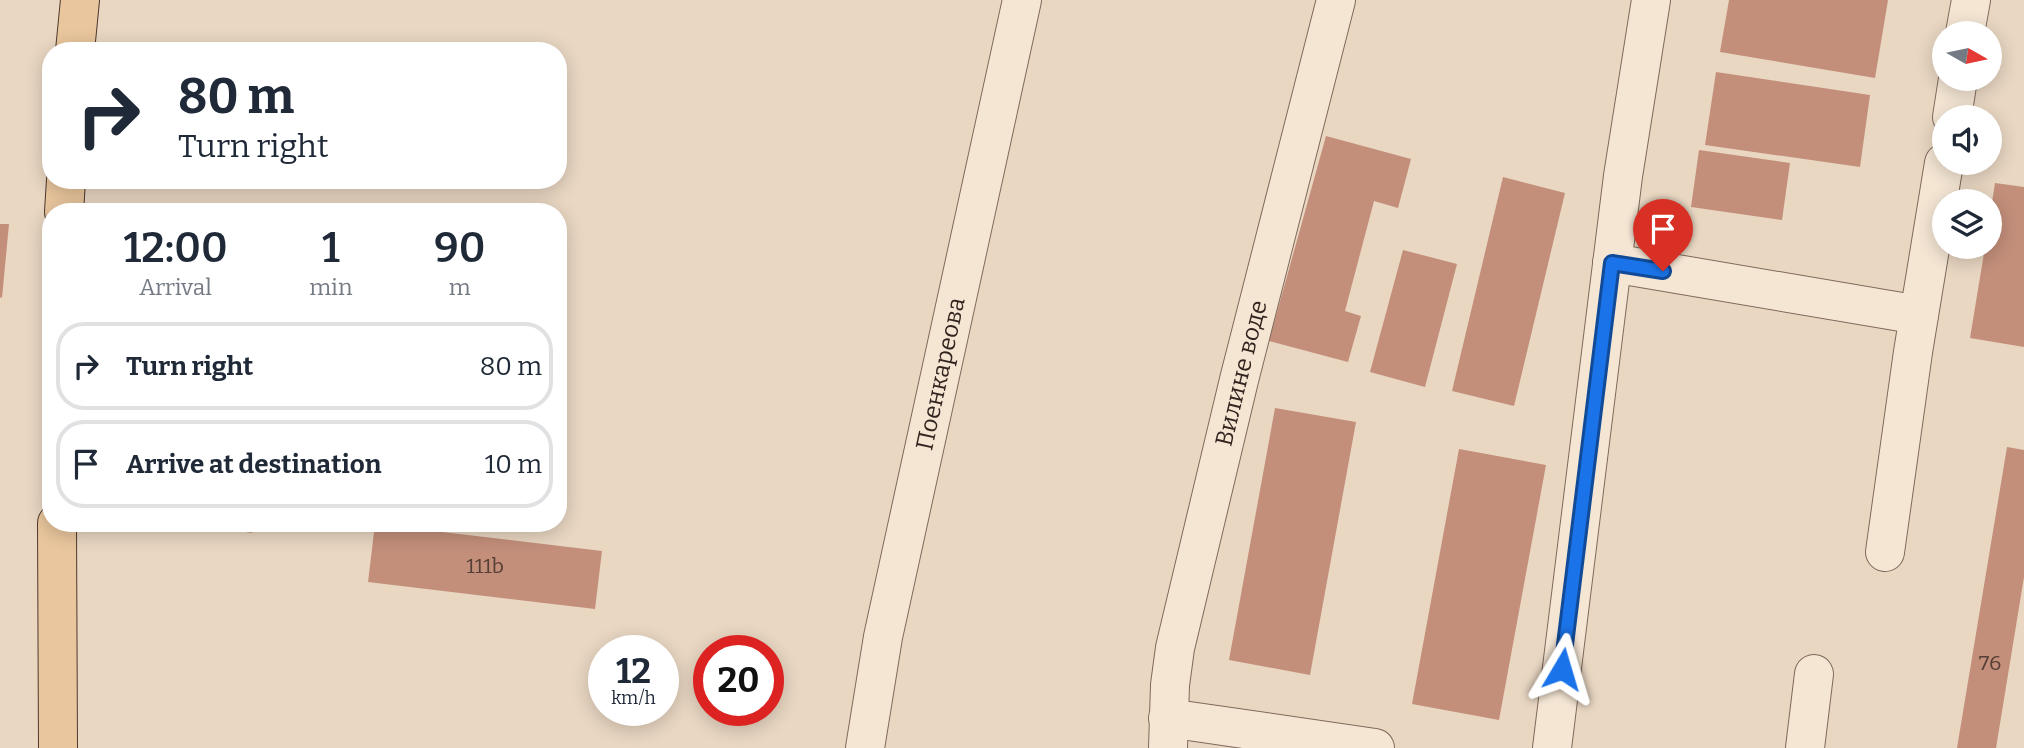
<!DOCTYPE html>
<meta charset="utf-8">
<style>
body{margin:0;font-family:Bitter,serif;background:#f2f2f3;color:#1f2937;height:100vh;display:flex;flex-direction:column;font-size:26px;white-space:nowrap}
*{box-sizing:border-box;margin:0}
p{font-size:23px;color:#747a83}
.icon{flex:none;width:38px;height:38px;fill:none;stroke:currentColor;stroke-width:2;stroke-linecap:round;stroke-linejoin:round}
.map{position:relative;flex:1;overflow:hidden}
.drawer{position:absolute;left:42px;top:203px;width:525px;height:329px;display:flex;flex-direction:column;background:#fff;border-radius:28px;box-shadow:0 4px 18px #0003}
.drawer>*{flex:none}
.guide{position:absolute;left:42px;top:42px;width:525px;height:147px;border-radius:28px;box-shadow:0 4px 18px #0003;background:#fff;color:#1f2937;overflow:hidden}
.needle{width:46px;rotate:99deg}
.controls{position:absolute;left:1932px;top:21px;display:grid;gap:14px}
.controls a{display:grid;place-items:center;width:70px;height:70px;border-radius:50%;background:#fff;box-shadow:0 4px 18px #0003;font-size:35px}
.speed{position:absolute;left:588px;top:635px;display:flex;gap:14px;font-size:35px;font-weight:700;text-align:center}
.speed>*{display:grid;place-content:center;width:91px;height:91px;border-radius:50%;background:#fff;box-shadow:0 4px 18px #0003;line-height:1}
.speed small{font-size:18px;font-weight:400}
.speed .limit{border:10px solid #d22;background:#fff;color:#111}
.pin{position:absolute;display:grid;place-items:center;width:60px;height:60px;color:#fff;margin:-72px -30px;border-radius:50% 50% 50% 0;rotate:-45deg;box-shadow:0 0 7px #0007}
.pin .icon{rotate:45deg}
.me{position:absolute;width:77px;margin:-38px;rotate:7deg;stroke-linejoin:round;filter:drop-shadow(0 0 5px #0008)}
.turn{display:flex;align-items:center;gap:24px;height:147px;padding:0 21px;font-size:32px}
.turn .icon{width:91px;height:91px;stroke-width:2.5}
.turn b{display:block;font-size:49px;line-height:60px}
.eta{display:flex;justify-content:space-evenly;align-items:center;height:119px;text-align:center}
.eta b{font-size:42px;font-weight:600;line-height:49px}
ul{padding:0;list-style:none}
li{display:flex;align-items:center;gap:21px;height:88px;margin:0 14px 10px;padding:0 7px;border:4px solid #e0e1e3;border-radius:28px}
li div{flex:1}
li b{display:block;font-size:26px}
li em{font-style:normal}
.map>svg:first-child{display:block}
.building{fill:#c38f7b}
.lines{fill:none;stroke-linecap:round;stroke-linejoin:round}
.minor-casing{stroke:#80695b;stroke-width:40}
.major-casing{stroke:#4e392f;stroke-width:40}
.minor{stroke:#f5e6d4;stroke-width:38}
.major{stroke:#e9c69d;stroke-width:38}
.route-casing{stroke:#114b97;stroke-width:18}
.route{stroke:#1a73e8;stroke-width:12}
.labels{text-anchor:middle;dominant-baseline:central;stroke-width:5;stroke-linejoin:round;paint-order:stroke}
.number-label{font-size:21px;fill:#563f35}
.street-label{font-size:24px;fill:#32241e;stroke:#f1e3d0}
</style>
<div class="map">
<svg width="2024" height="748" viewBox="0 0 2024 748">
<rect width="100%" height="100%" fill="#e9d7c2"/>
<g class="building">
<polygon points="1729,0 1888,0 1875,78 1720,52"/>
<polygon points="1716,72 1870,95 1860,167 1705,145"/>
<polygon points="1326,136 1411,159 1398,208 1374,201 1345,311 1361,316 1348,362 1269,341"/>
<polygon points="1699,150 1790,163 1782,220 1691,207"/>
<polygon points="1503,177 1565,193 1514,406 1452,391"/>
<polygon points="185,180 229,180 228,189"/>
<polygon points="1995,183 2024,187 2024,347 1970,338 1985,247 1990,247 1990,215"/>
<polygon points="0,224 9,224 2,298 0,297"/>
<polygon points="1403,250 1457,264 1425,387 1370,372"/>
<polygon points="1275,408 1356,422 1310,675 1229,660"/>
<polygon points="2007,447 2024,450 2024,577 1996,748 1957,748"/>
<polygon points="1459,449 1546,465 1499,720 1412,704"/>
<polygon points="188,523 253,523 252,533"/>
<polygon points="375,524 602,551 595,609 368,582"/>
</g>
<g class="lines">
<defs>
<g id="minor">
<polyline points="1965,33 1971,0"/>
<polyline points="1952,117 1958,79"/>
<polyline points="1612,263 1919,315"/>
<polyline points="1885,552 1913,352 1944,163"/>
<polyline points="1168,718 1375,748"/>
<path id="s1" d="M865,748l18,-111 139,-637"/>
<path id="s2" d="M1168,748l2,-63 5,-37 64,-268 97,-380"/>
<polyline points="1552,748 1623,176 1651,0"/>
<polyline points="1805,748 1814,674"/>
</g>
<g id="major">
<polyline points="75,51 80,0"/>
<polyline points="64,212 66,180"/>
<polyline points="57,523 58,748"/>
</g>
</defs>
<use href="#minor" class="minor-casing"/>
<use href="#major" class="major-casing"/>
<use href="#minor" class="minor"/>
<use href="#major" class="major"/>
</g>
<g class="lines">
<defs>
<polyline id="route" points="1562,669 1612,263 1663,271"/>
</defs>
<use href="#route" class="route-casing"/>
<use href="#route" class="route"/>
</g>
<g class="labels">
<g class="number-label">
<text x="485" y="566">111b</text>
<text x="1990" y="663">76</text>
</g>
<g class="street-label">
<text stroke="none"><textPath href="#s2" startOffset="383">Вилине воде</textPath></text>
<text stroke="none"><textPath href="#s1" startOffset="382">Поенкареова</textPath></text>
</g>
</g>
</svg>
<div class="controls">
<a><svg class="needle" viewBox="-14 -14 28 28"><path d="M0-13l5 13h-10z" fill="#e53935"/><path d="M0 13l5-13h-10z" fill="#747a83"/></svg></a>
<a><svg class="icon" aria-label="sound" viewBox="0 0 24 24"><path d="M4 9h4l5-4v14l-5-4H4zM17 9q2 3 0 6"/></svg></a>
<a><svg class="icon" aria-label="layers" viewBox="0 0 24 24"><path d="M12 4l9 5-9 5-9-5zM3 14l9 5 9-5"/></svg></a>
</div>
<div class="speed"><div>12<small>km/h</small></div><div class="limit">20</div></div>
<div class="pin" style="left:1663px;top:271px;background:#d93025"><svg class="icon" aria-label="arrive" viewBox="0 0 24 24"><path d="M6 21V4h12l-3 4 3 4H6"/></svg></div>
<svg class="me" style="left:1562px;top:669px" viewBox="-20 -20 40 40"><path d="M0-17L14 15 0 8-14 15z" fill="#1a73e8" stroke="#fff" stroke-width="4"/></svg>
<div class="guide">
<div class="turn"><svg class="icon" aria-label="right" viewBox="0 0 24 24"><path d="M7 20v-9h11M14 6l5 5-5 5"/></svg><div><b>80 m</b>Turn right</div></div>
</div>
<section class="drawer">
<div class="eta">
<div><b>12:00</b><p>Arrival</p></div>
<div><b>1</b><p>min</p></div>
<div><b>90</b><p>m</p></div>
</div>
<ul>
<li><svg class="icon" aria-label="right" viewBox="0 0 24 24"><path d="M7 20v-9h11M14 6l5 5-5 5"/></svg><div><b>Turn right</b></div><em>80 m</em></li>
<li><svg class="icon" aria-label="arrive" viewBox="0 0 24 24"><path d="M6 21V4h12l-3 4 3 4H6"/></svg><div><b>Arrive at destination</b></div><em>10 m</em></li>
</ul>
</section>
</div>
